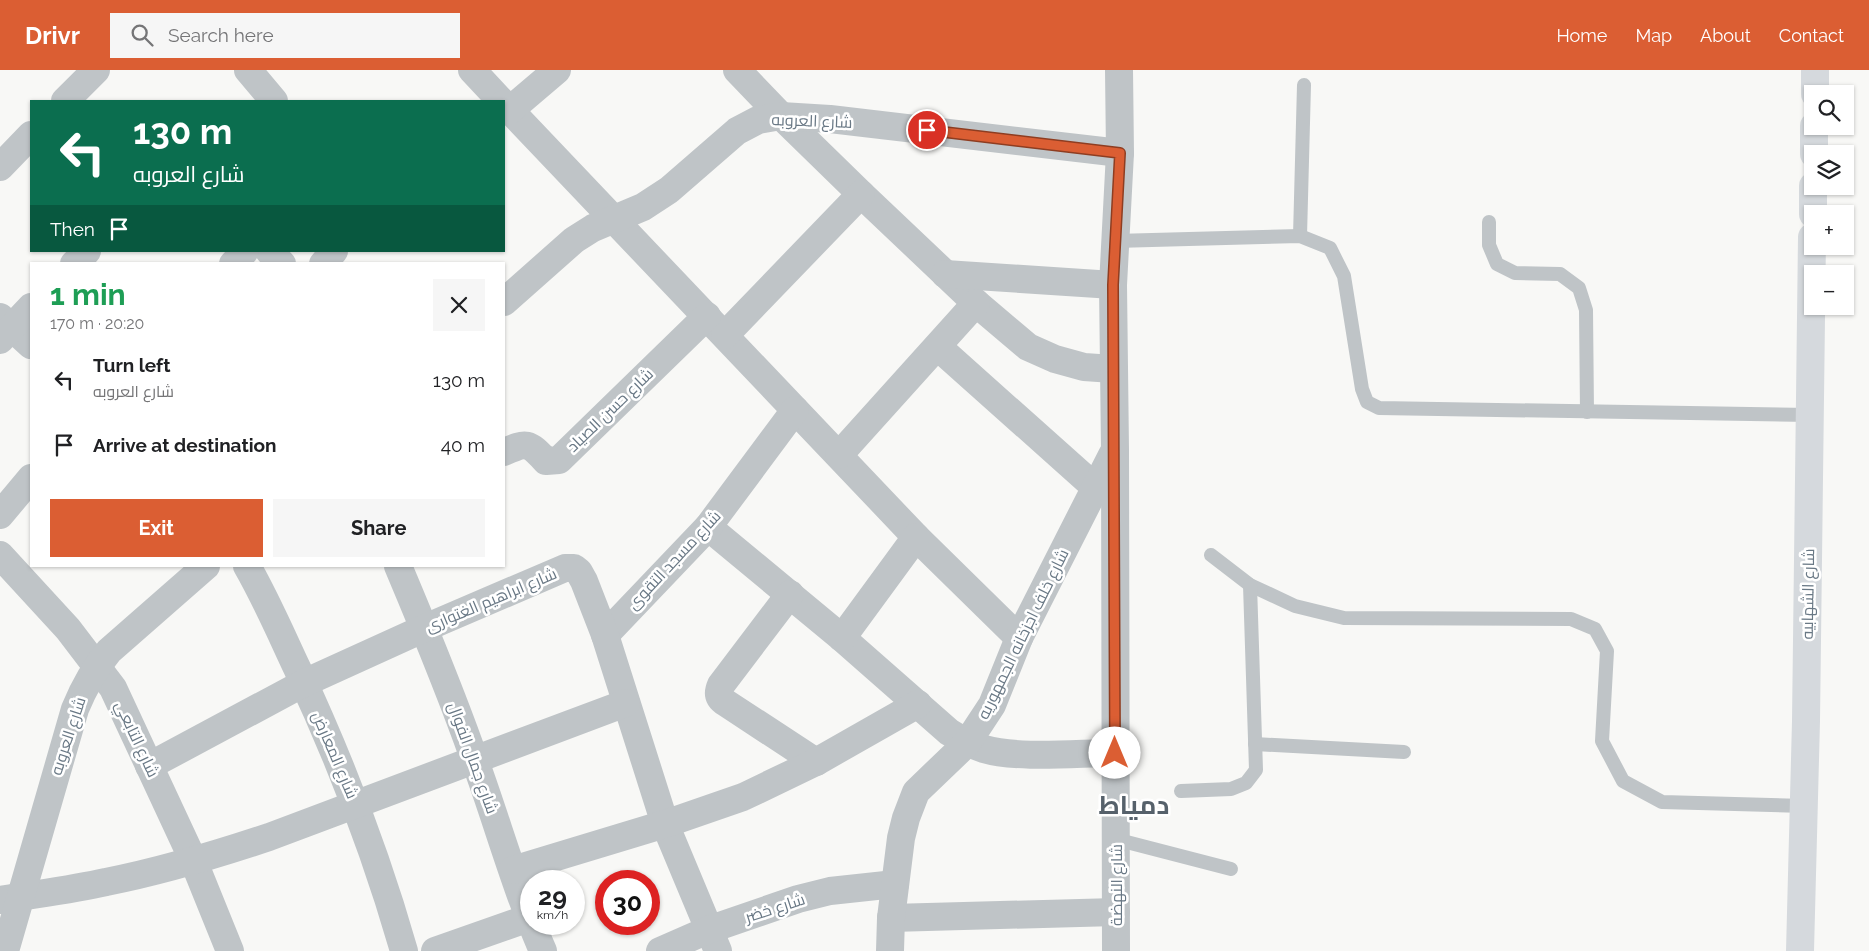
<!DOCTYPE html>
<meta charset="utf-8">
<style>
body{margin:0;font-family:Raleway,Cairo,sans-serif;background:#f6f6f6;color:#202124;height:100vh;display:flex;flex-direction:column;font-size:19px;white-space:nowrap}
*{box-sizing:border-box;margin:0}
p{font-size:16px;color:#757577}
.icon{flex:none;width:28px;height:28px;fill:none;stroke:currentColor;stroke-width:2;stroke-linecap:round;stroke-linejoin:round}
.map{position:relative;flex:1;overflow:hidden}
.panel{position:absolute;left:30px;top:192px;width:475px;height:305px;display:flex;flex-direction:column;background:#fff;border-radius:0px;box-shadow:0 1px 4px #0004}
.panel>*{flex:none}
.guide{position:absolute;left:30px;top:30px;width:475px;height:152px;border-radius:0px;box-shadow:0 1px 4px #0004;background:#0b6e4f;color:#fff;overflow:hidden}
.fabs{position:absolute;left:1804px;top:15px;display:grid;gap:10px}
.fabs a{display:grid;place-items:center;width:50px;height:50px;border-radius:0px;background:#fff;box-shadow:0 1px 4px #0004;font-size:25px}
.speed{position:absolute;left:520px;top:800px;display:flex;gap:10px;font-size:25px;font-weight:700;text-align:center}
.speed>*{display:grid;place-content:center;width:65px;height:65px;border-radius:50%;background:#fff;box-shadow:0 1px 4px #0004;line-height:1}
.speed small{font-size:12px;font-weight:400}
.speed .limit{border:8px solid #d22;background:#fff;color:#111}
.pin{position:absolute;display:grid;place-items:center;width:42px;height:42px;color:#fff;margin:-21px;border:2px solid #fff;border-radius:50%;box-shadow:0 1px 5px #0007}
.me{position:absolute;width:55px;margin:-28px;rotate:0deg;stroke-linejoin:round;filter:drop-shadow(0 0 4px #0008)}
.turn{display:flex;align-items:center;gap:18px;height:105px;padding:0 20px;font-size:22px}
.turn .icon{width:65px;height:65px;stroke-width:2.5}
.turn b{display:block;font-size:35px;line-height:42px}
.then{display:flex;align-items:center;height:48px;padding:0 20px;background:#0003;gap:10px;font-size:19px}
.round{display:grid;place-items:center;flex:none;width:52px;height:52px;border-radius:0px;background:#f6f6f6}
.head{display:flex;align-items:center;justify-content:space-between;height:85px;padding:0 20px}
h1{font-size:30px;font-weight:700;line-height:38px;color:#1e9e55}
.primary-button{display:flex;gap:10px;margin-top:auto;padding:10px 20px}
.primary-button a{flex:1;height:58px;border-radius:0px;background:#db5e33;color:#fff;font-size:20px;font-weight:700;line-height:58px;text-align:center}
.primary-button a+a{background:#f6f6f6;color:#202124}
ul{padding:0;list-style:none}
li{display:flex;align-items:center;gap:15px;height:65px;padding:0 20px}
li div{flex:1}
li b{display:block;font-size:19px}
li em{font-style:normal}
header{display:flex;align-items:center;gap:30px;box-sizing:border-box;height:70px;padding:0 25px;background:#db5e33;color:#fff}
header strong{font-size:24px}
nav{display:flex;gap:28px;margin-inline-start:auto;font-size:18px}
.search{width:350px;height:45px;background:#f6f6f6;display:flex;align-items:center;gap:12px;box-sizing:border-box;padding:0 18px;border-radius:0px;color:#757577;font-size:19px}
.map>svg:first-child{display:block}
.lines{fill:none;stroke-linecap:round;stroke-linejoin:round}
.lane{stroke:#bfc4c7;stroke-width:14}
.street{stroke:#bfc4c7;stroke-width:28}
.highway{stroke:#d5d9dd;stroke-width:28}
.route-casing{stroke:#8e3d21;stroke-width:12}
.route{stroke:#db5e33;stroke-width:9}
.labels{text-anchor:middle;dominant-baseline:central;stroke-width:5;stroke-linejoin:round;paint-order:stroke}
.street-label{font-size:16px;fill:#697885;stroke:#fff}
.town-label{font-size:26px;font-weight:bold;fill:#56616b;stroke:#fff}
</style>
<header>
<strong>Drivr</strong>
<div class="search"><svg class="icon" aria-label="search" viewBox="0 0 24 24"><circle cx="10" cy="10" r="6"/><path d="M15 15l6 6"/></svg>Search here</div>
<nav><a>Home</a><a>Map</a><a>About</a><a>Contact</a></nav>
</header>
<div class="map">
<svg width="1869" height="881" viewBox="0 0 1869 881">
<rect width="100%" height="100%" fill="#f8f8f6"/>
<g class="lines">
<g class="lane">
<polyline points="1489,152 1489,175 1497,194 1515,203 1560,204 1579,218 1586,240 1587,342"/>
<polyline points="1300,166 1304,15"/>
<polyline points="1115,171 1300,166 1330,178 1344,206 1362,319 1367,332 1379,338 1810,345"/>
<polyline points="1211,485 1250,515 1295,536 1344,548 1571,549 1595,559 1607,581 1602,671 1623,711 1662,732 1804,736"/>
<polyline points="1255,674 1404,682"/>
<polyline points="1181,721 1231,719 1246,713 1256,700 1250,515"/>
<polyline points="1115,769 1231,799"/>
</g>
<g class="street">
<polyline points="248,0 274,31"/>
<polyline points="472,0 501,31"/>
<polyline points="737,0 781,46 861,124 976,233 1028,277 1055,289 1084,297 1113,299"/>
<polyline points="65,31 96,0"/>
<polyline points="504,34 916,467 1019,568"/>
<polyline points="510,40 557,0"/>
<polyline points="0,97 31,65"/>
<polyline points="269,181 282,194"/>
<polyline points="74,194 87,181"/>
<polyline points="233,194 245,181"/>
<polyline points="323,194 334,181"/>
<polyline points="945,204 1113,215"/>
<polyline points="504,232 574,170 593,158 643,137 669,120 737,61 758,50 781,46 830,49 1120,83"/>
<polyline points="0,247 31,275"/>
<polyline points="725,265 861,124"/>
<polyline points="0,270 31,237"/>
<polyline points="938,277 1096,418"/>
<path d="M504,382c23,-10 24,-10 42,9l13,-1 148,-144"/>
<polyline points="839,385 976,233"/>
<polyline points="0,445 31,408"/>
<path d="M708,457l134,111 107,94c11,7 22,13 35,17 34,10 94,4 131,4"/>
<polyline points="0,485 68,559 113,618 194,792 230,881"/>
<path d="M247,496c19,33 34,68 50,102 43,92 79,185 107,283"/>
<path d="M398,496c27,64 54,129 77,195 23,63 41,129 68,190"/>
<path d="M790,524l-69,91c-4,9 -3,13 5,18l90,59"/>
<polyline points="605,565 708,457 795,340"/>
<polyline points="842,568 916,467"/>
<polyline points="149,696 304,613 425,558 565,498 574,498 579,502 584,511 605,565 665,754 718,881"/>
<polyline points="513,800 665,754 743,727 816,692 918,634"/>
<path d="M0,830c35,-6 71,-10 106,-18 56,-11 109,-27 163,-45l357,-134"/>
<polyline points="891,848 1116,842"/>
<path d="M5,881l70,-242c9,-22 19,-40 34,-58l97,-85"/>
<polyline points="435,881 529,848"/>
<polyline points="660,881 708,860 798,829 830,821 895,814"/>
<polyline points="890,881 891,848 901,768 906,748 916,722 967,673 992,635 1019,568 1112,385"/>
<polyline points="1116,881 1115,380 1113,215 1120,83 1119,0"/>
</g>
<g class="highway">
<polyline points="1815,24 1815,0"/>
<polyline points="1814,84 1814,56"/>
<polyline points="1813,144 1813,116"/>
<polyline points="1800,881 1806,651 1812,167"/>
</g>
</g>
<g class="lines">
<defs>
<polyline id="route" points="927,60 1120,83 1113,215 1115,683"/>
</defs>
<use href="#route" class="route-casing"/>
<use href="#route" class="route"/>
</g>
<g class="labels">
<g class="street-label">
<text transform="translate(812 51) rotate(2)">شارع العروبه</text>
<text transform="translate(610 340) rotate(-44)">شارع حسن الصياد</text>
<text transform="translate(674 490) rotate(-47)">شارع مسجد التقوى</text>
<text transform="translate(1808 524) rotate(-89)">شارع الشهابيه</text>
<text transform="translate(491 530) rotate(-23)">شارع ابراهيم الغتوارى</text>
<text transform="translate(1023 564) rotate(-64)">شارع خلف اجزخانه الجمهوريه</text>
<text transform="translate(68 666) rotate(-72)">شارع العروبه</text>
<text transform="translate(137 669) rotate(65)">شارع التابعي</text>
<text transform="translate(335 685) rotate(67)">شارع المعارض</text>
<text transform="translate(473 688) rotate(70)">شارع جمال الفوال</text>
<text transform="translate(1116 815) rotate(-90)">شارع النهضة</text>
<text transform="translate(775 838) rotate(-18)">شارع خضر</text>
</g>
<g class="town-label">
<text x="1134" y="735">دمياط</text>
</g>
</g>
</svg>
<div class="fabs">
<a><svg class="icon" aria-label="search" viewBox="0 0 24 24"><circle cx="10" cy="10" r="6"/><path d="M15 15l6 6"/></svg></a>
<a><svg class="icon" aria-label="layers" viewBox="0 0 24 24"><path d="M12 4l9 5-9 5-9-5zM3 14l9 5 9-5"/></svg></a>
<a>+</a>
<a>−</a>
</div>
<div class="speed"><div>29<small>km/h</small></div><div class="limit">30</div></div>
<div class="pin" style="left:927px;top:60px;background:#d93025"><svg class="icon" aria-label="arrive" viewBox="0 0 24 24"><path d="M6 21V4h12l-3 4 3 4H6"/></svg></div>
<svg class="me" style="left:1115px;top:683px" viewBox="-20 -20 40 40"><circle r="19" fill="#fff"/><path d="M0-13L10 11 0 6-10 11z" fill="#db5e33"/></svg>
<div class="guide">
<div class="turn"><svg class="icon" aria-label="left" viewBox="0 0 24 24"><path d="M17 20v-9H6M10 6l-5 5 5 5"/></svg><div><b>130 m</b>شارع العروبه</div></div>
<div class="then">Then<svg class="icon" aria-label="arrive" viewBox="0 0 24 24"><path d="M6 21V4h12l-3 4 3 4H6"/></svg></div>
</div>
<section class="panel">
<div class="head"><div><h1>1 min</h1><p>170 m · 20:20</p></div><a class="round"><svg class="icon" aria-label="close" viewBox="0 0 24 24"><path d="M6 6l12 12M18 6L6 18"/></svg></a></div>
<ul>
<li><svg class="icon" aria-label="left" viewBox="0 0 24 24"><path d="M17 20v-9H6M10 6l-5 5 5 5"/></svg><div><b>Turn left</b><p>شارع العروبه</p></div><em>130 m</em></li>
<li><svg class="icon" aria-label="arrive" viewBox="0 0 24 24"><path d="M6 21V4h12l-3 4 3 4H6"/></svg><div><b>Arrive at destination</b></div><em>40 m</em></li>
</ul>
<div class="primary-button"><a>Exit</a><a>Share</a></div>
</section>
</div>
